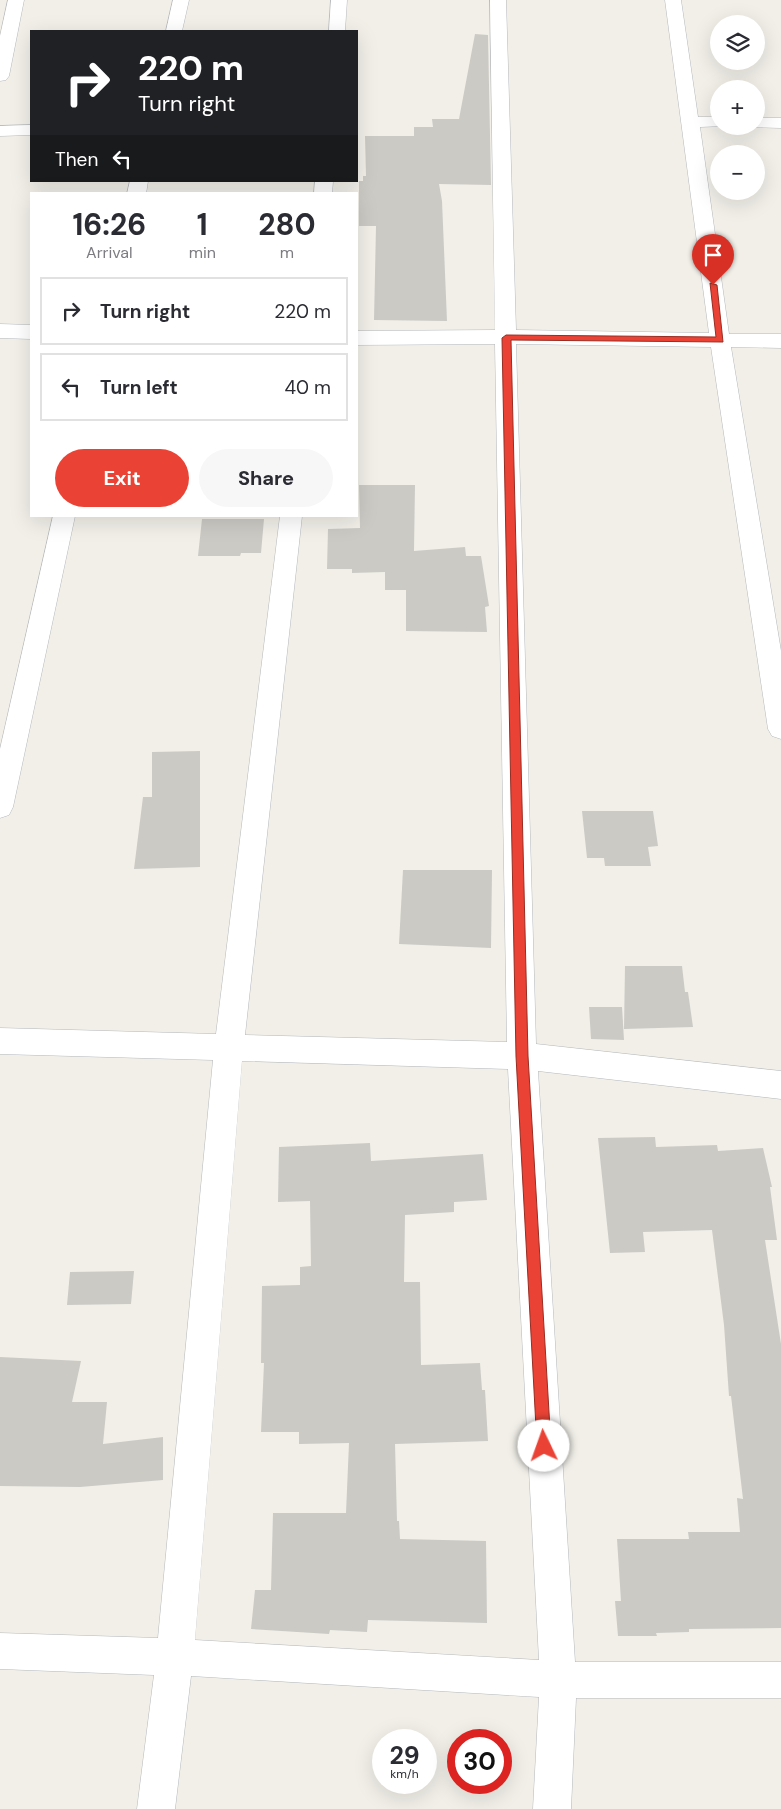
<!DOCTYPE html>
<meta charset="utf-8">
<style>
body{margin:0;font-family:"DM Sans",sans-serif;background:#f7f7f7;color:#2b2b33;height:100vh;display:flex;flex-direction:column;font-size:19px;white-space:nowrap}
*{box-sizing:border-box;margin:0}
p{font-size:16px;color:#7c7c81}
.icon{flex:none;width:28px;height:28px;fill:none;stroke:currentColor;stroke-width:2;stroke-linecap:round;stroke-linejoin:round}
.map{position:relative;flex:1;overflow:hidden}
.sheet{position:absolute;left:30px;top:192px;width:328px;height:325px;display:flex;flex-direction:column;background:#fff;border-radius:0px;box-shadow:0 5px 20px #0002}
.sheet>*{flex:none}
.hud{position:absolute;left:30px;top:30px;width:328px;height:152px;border-radius:0px;box-shadow:0 5px 20px #0002;background:#202124;color:#fff;overflow:hidden}
.fabs{position:absolute;left:710px;top:15px;display:grid;gap:10px}
.fabs a{display:grid;place-items:center;width:55px;height:55px;border-radius:50%;background:#fff;box-shadow:0 5px 20px #0002;font-size:25px}
.speed{position:absolute;left:372px;top:1729px;display:flex;gap:10px;font-size:25px;font-weight:700;text-align:center}
.speed>*{display:grid;place-content:center;width:65px;height:65px;border-radius:50%;background:#fff;box-shadow:0 5px 20px #0002;line-height:1}
.speed small{font-size:12px;font-weight:400}
.speed .limit{border:8px solid #d22;background:#fff;color:#111}
.pin{position:absolute;display:grid;place-items:center;width:42px;height:42px;color:#fff;margin:-51px -21px;border-radius:50% 50% 50% 0;rotate:-45deg;box-shadow:0 0 5px #0007}
.pin .icon{rotate:45deg}
.me{position:absolute;width:55px;margin:-28px;rotate:357deg;stroke-linejoin:round;filter:drop-shadow(0 0 4px #0008)}
.turn{display:flex;align-items:center;gap:18px;height:105px;padding:0 25px;font-size:22px}
.turn .icon{width:65px;height:65px;stroke-width:2.5}
.turn b{display:block;font-size:35px;line-height:42px}
.then{display:flex;align-items:center;height:48px;padding:0 25px;background:#0003;gap:10px;font-size:19px}
.eta{display:flex;justify-content:space-evenly;align-items:center;height:85px;text-align:center}
.eta b{font-size:30px;font-weight:700;line-height:35px}
.action{display:flex;gap:10px;margin-top:auto;padding:10px 25px}
.action a{flex:1;height:58px;border-radius:30px;background:#ea4335;color:#fff;font-size:20px;font-weight:700;line-height:58px;text-align:center}
.action a+a{background:#f7f7f7;color:#2b2b33}
ul{padding:0;list-style:none}
li{display:flex;align-items:center;gap:15px;height:68px;margin:0 10px 8px;padding:0 15px;border:2px solid #e1e1e2;border-radius:0px}
li div{flex:1}
li b{display:block;font-size:19px}
li em{font-style:normal}
.map>svg:first-child{display:block}
.building{fill:#cccac5}
.lines{fill:none;stroke-linecap:round;stroke-linejoin:round}
.minor-casing{stroke:#b5b8bc;stroke-width:1}
.minor{fill:#fff;fill-rule:evenodd}
.route{fill:#ea4335;stroke:#982c22}
</style>
<div class="map">
<svg width="781" height="1809" viewBox="0 0 781 1809">
<rect width="100%" height="100%" fill="#f1efe8"/>
<g class="building">
<polygon points="475,34 488,35 491,185 439,184 442,201 447,321 374,320 376,226 359,226 359,181 363,181 363,176 366,176 365,136 414,136 414,127 433,127 432,119 459,119"/>
<polygon points="359,485 415,485 414,551 465,547 466,556 481,556 489,606 485,607 487,632 406,631 406,590 385,590 385,572 352,573 352,569 327,569 328,529 360,528"/>
<polygon points="202,519 264,519 261,553 241,553 240,556 198,556"/>
<polygon points="200,751 200,867 134,869 143,797 152,797 152,752"/>
<polygon points="582,811 653,811 658,846 648,847 651,866 605,866 604,858 587,858"/>
<polygon points="403,870 492,870 491,948 399,944"/>
<polygon points="625,966 682,966 685,992 688,992 693,1027 624,1029"/>
<polygon points="589,1007 622,1007 624,1040 591,1039"/>
<polygon points="655,1137 656,1147 717,1145 718,1151 763,1148 772,1187 770,1187 777,1240 765,1240 781,1344 781,1628 689,1629 689,1632 656,1633 657,1636 618,1636 615,1601 621,1601 617,1539 689,1539 688,1532 740,1532 737,1498 743,1499 731,1396 729,1396 724,1325 712,1230 643,1232 645,1252 610,1253 598,1138"/>
<polygon points="370,1143 371,1161 483,1154 487,1200 454,1202 454,1212 405,1215 404,1282 420,1282 421,1365 480,1363 482,1390 485,1390 488,1441 395,1444 397,1521 399,1521 400,1539 486,1541 487,1623 368,1620 367,1632 330,1630 329,1634 251,1629 255,1590 271,1590 273,1513 346,1513 349,1443 299,1444 299,1432 261,1432 264,1363 261,1363 262,1286 300,1285 300,1267 311,1266 310,1201 278,1202 279,1147"/>
<polygon points="134,1271 131,1304 67,1305 70,1272"/>
<polygon points="0,1357 81,1361 72,1402 107,1402 103,1444 163,1437 163,1480 80,1487 0,1486"/>
</g>
<g class="lines">
<defs>
<g id="minor">
<polygon points="8,0 24,0 9,76 6,80 0,81 0,36"/>
<polygon points="173,0 189,0 182,31 166,31"/>
<polygon points="331,0 347,0 345,31 329,31"/>
<path d="M490,0h16l10,330 193,3 -44,-333h16l17,117h21v9h5l-24,1 29,207h52v14l-50,-1 50,304v88l-9,-3 -4,-7 -57,-382 -195,-3 20,700 245,27v28l-243,-28 37,591h206v36h-205l-5,111h-38l6,-112 -348,-21 -16,133h-38l17,-134 -154,-6v-36l158,5 55,-578 -213,-6v-26l216,6 64,-518h22l-57,519 262,7 -12,-698 -139,1v-14l139,-1zM242,1061l266,8 31,591 -344,-20z"/>
<polygon points="756,118 781,118 781,128 750,127 756,126"/>
<polygon points="31,125 31,135 0,136 0,126"/>
<polygon points="130,181 148,181 146,194 127,194"/>
<polygon points="315,181 333,181 332,194 314,194"/>
<polygon points="0,324 31,325 31,339 0,338"/>
<polygon points="53,516 75,516 13,807 9,815 0,818 0,749"/>
</g>
</defs>
<use href="#minor" class="minor-casing"/>
<use href="#minor" class="minor"/>
</g>
<polygon class="route" points="710,283 717,285 723,342 511,340 528,1056 551,1446 549,1451 544,1453 539,1451 537,1446 516,1056 502,338 506,335 716,337"/>
</svg>
<div class="fabs">
<a><svg class="icon" aria-label="layers" viewBox="0 0 24 24"><path d="M12 4l9 5-9 5-9-5zM3 14l9 5 9-5"/></svg></a>
<a>+</a>
<a>−</a>
</div>
<div class="speed"><div>29<small>km/h</small></div><div class="limit">30</div></div>
<div class="pin" style="left:713px;top:285px;background:#d93025"><svg class="icon" aria-label="arrive" viewBox="0 0 24 24"><path d="M6 21V4h12l-3 4 3 4H6"/></svg></div>
<svg class="me" style="left:544px;top:1446px" viewBox="-20 -20 40 40"><circle r="19" fill="#fff"/><path d="M0-13L10 11 0 6-10 11z" fill="#ea4335"/></svg>
<div class="hud">
<div class="turn"><svg class="icon" aria-label="right" viewBox="0 0 24 24"><path d="M7 20v-9h11M14 6l5 5-5 5"/></svg><div><b>220 m</b>Turn right</div></div>
<div class="then">Then<svg class="icon" aria-label="left" viewBox="0 0 24 24"><path d="M17 20v-9H6M10 6l-5 5 5 5"/></svg></div>
</div>
<section class="sheet">
<div class="eta">
<div><b>16:26</b><p>Arrival</p></div>
<div><b>1</b><p>min</p></div>
<div><b>280</b><p>m</p></div>
</div>
<ul>
<li><svg class="icon" aria-label="right" viewBox="0 0 24 24"><path d="M7 20v-9h11M14 6l5 5-5 5"/></svg><div><b>Turn right</b></div><em>220 m</em></li>
<li><svg class="icon" aria-label="left" viewBox="0 0 24 24"><path d="M17 20v-9H6M10 6l-5 5 5 5"/></svg><div><b>Turn left</b></div><em>40 m</em></li>
</ul>
<div class="action"><a>Exit</a><a>Share</a></div>
</section>
</div>
